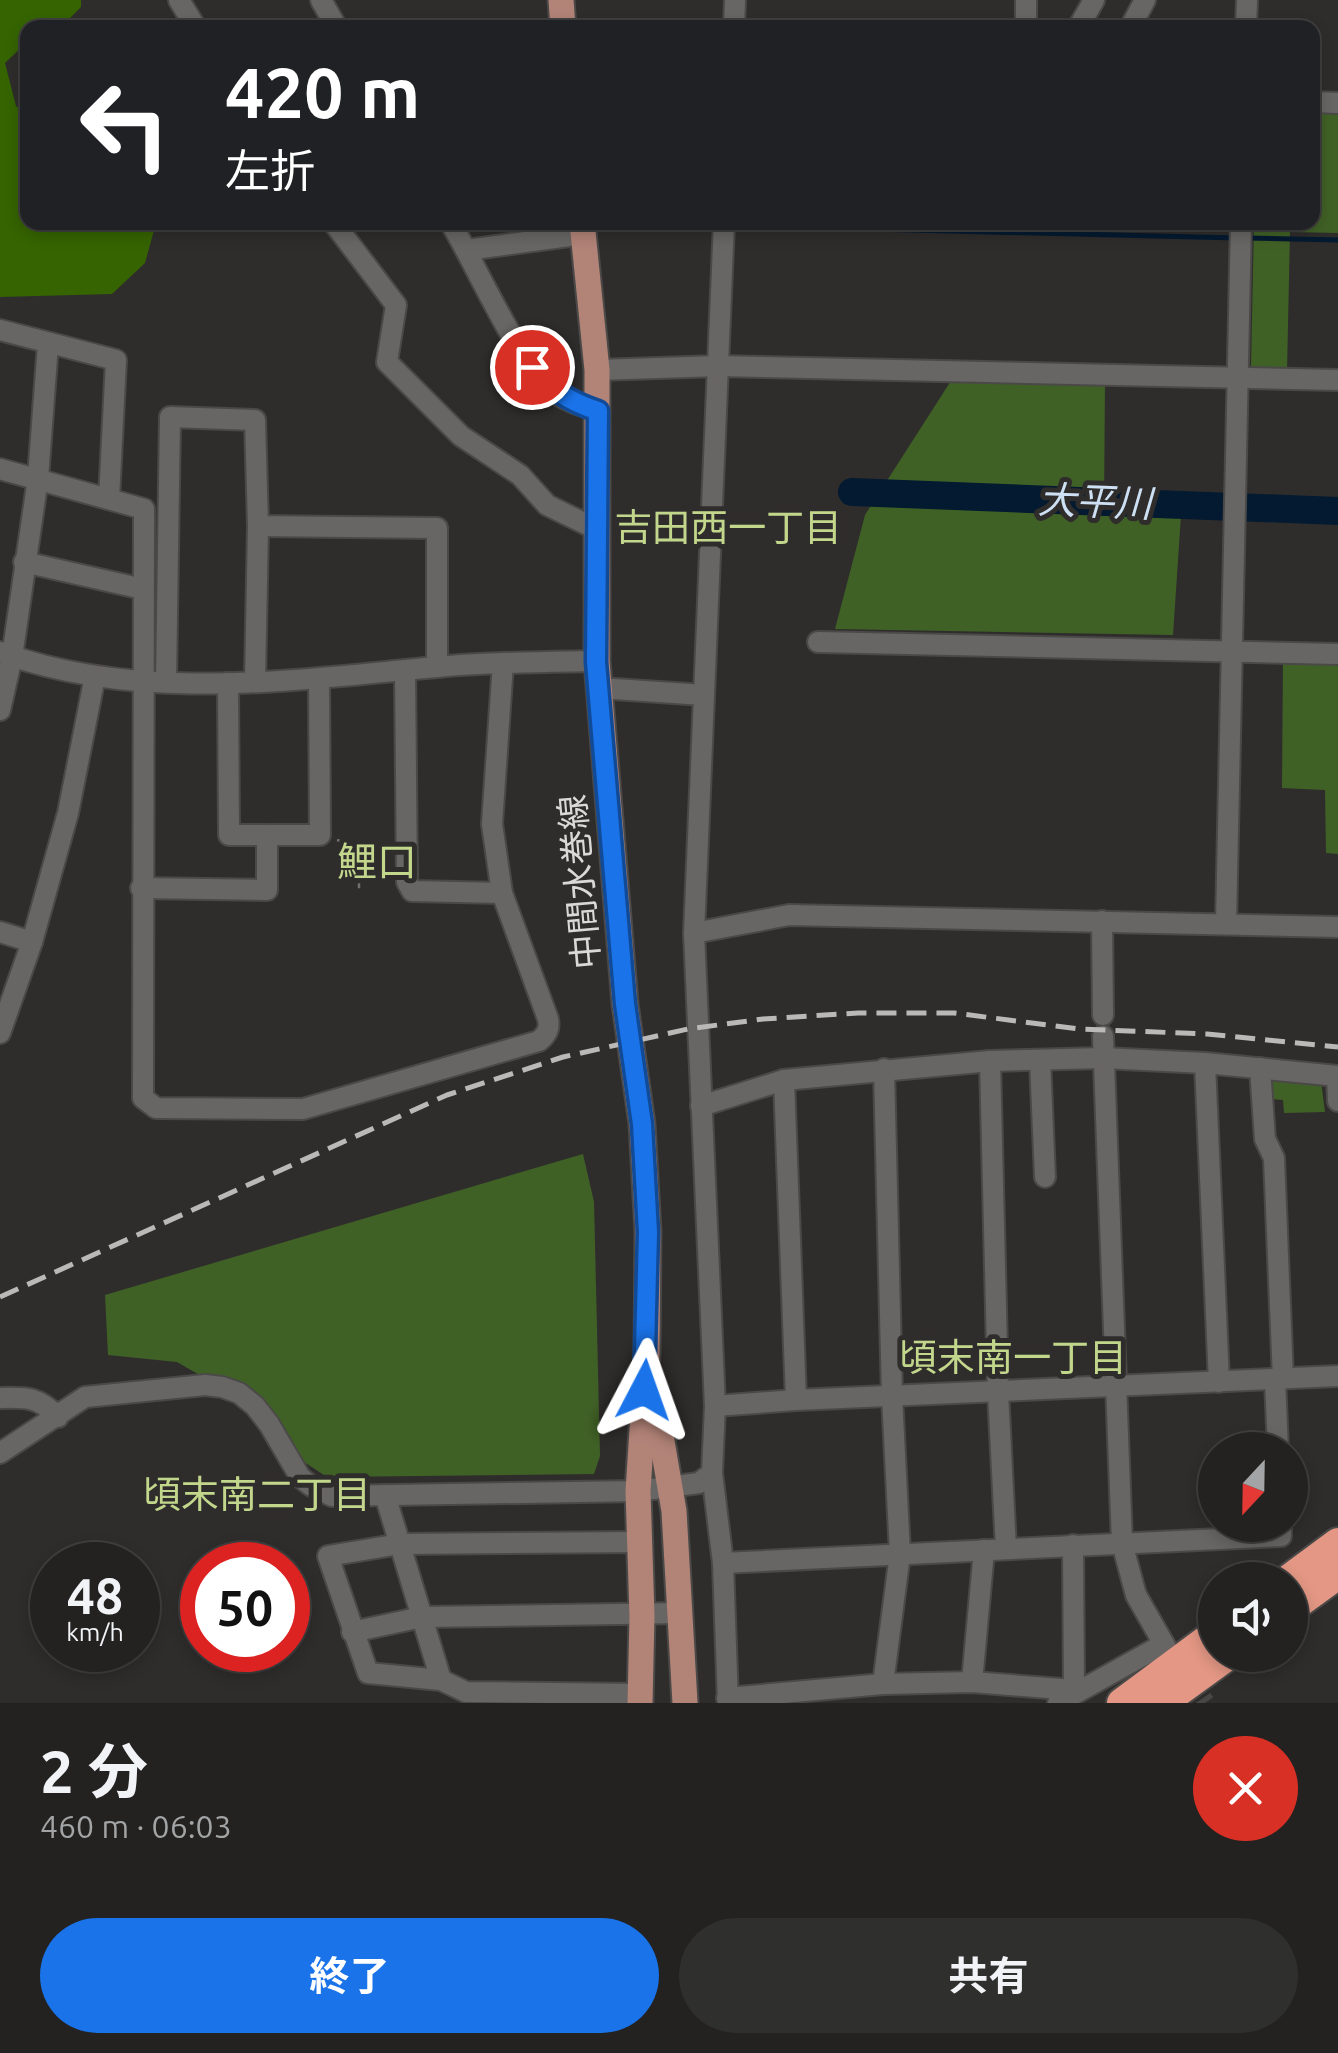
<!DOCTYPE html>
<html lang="ja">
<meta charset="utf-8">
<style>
body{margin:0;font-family:Ubuntu,"Noto Sans JP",sans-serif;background:#2f2f2e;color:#f1f3f6;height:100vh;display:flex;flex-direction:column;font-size:38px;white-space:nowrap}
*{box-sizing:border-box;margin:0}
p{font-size:32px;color:#a3a4a5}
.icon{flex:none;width:55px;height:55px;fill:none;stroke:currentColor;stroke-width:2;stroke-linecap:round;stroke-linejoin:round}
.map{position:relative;height:1703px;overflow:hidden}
.sheet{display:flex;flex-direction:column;background:#232221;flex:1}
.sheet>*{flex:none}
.hud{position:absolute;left:20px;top:20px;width:1300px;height:210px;border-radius:20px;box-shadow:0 5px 15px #0003,0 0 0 2px #403f3f;background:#202124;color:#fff;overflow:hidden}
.needle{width:65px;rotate:202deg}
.tools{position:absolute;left:1198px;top:1432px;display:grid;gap:20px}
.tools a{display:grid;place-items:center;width:110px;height:110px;border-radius:50%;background:#232221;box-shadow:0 5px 15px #0003,0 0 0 2px #403f3f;font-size:50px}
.speed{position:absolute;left:30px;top:1542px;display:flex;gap:20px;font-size:50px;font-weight:700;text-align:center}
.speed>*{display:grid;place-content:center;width:130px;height:130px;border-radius:50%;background:#232221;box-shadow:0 5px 15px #0003,0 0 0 2px #403f3f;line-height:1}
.speed small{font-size:25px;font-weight:400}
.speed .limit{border:15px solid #d22;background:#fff;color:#111}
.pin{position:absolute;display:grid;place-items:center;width:85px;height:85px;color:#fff;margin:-42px;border:5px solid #fff;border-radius:50%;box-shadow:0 2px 10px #0007}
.me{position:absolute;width:110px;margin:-55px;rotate:4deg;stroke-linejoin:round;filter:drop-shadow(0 0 8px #0008)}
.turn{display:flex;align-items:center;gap:35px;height:210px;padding:0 40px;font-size:45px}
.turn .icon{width:130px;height:130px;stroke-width:2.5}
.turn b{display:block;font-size:70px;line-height:85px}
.round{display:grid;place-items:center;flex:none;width:105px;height:105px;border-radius:52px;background:#2f2f2e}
.headline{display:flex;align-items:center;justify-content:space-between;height:170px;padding:0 40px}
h1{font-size:60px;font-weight:700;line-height:75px}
.action{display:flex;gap:20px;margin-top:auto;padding:20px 40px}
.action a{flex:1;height:115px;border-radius:60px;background:#1a73e8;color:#fff;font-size:40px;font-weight:700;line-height:115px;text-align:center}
.action a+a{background:#2f2f2e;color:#f1f3f6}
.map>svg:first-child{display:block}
.green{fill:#406126}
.forest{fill:#356400}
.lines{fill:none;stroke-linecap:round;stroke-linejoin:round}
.stream{stroke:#041a30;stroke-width:5}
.river{stroke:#041a30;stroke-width:28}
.minor-tunnel{stroke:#494746;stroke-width:20;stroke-dasharray:20 10;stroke-linecap:butt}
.minor-casing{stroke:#4a4947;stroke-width:24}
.major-casing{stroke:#4a4947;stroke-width:29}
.highway-casing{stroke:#4a4947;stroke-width:34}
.path{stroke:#706f6e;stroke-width:2.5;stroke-dasharray:5 5;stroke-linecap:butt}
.minor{stroke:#686664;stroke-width:20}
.major{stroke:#b28377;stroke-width:25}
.highway{stroke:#e39784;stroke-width:30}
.rail{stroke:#bab9b8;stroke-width:5;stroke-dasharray:20 10;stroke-linecap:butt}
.route-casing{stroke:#114b97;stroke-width:25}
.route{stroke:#1a73e8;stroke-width:18}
.labels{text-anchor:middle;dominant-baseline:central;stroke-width:10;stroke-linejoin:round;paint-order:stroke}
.street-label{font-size:35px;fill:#dad9d8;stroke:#2f2d2c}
.water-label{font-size:38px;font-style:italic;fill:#cee0f3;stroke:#2f2d2c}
.neighbourhood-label{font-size:38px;fill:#c3d78c;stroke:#2f2d2c}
.quarter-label{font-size:40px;fill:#c3d78c;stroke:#2f2d2c}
</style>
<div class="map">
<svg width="1338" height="1703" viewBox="0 0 1338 1703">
<rect width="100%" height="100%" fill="#2f2d2c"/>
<g class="green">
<polygon points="1313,108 1338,108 1338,233 1290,232 1287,371 1251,367 1254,223 1312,222"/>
<polygon points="956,373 1105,378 1104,511 1181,515 1173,635 835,629 865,515"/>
<polygon points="1283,660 1338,661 1338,854 1326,853 1325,790 1282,788"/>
<polygon points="1270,1078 1321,1081 1325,1112 1284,1113 1283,1100 1271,1099"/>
<polygon points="583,1154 594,1202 600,1456 594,1474 327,1477 269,1439 229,1392 177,1362 108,1355 105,1295"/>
</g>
<polygon class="forest" points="0,0 81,0 81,7 61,27 28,28 27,42 5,63 16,106 27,116 28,222 156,223 145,263 112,294 0,297"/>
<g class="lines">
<g class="stream">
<polyline points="749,226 1236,238"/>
<polyline points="1247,238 1338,240"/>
</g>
<polyline class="river" points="852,492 1338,511"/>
<polyline class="minor-tunnel" points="1185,1674 1205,1703"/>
<defs>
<g id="minor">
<polyline points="179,0 196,28"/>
<polyline points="321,0 337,28"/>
<polyline points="734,28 735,0"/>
<polyline points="1026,28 1026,0"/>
<polyline points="1078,28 1094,0"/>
<polyline points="1130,28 1145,0"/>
<polyline points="1246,28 1247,0"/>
<polyline points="1312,102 1338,103"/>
<polyline points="333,222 396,305 387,362 461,436 520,475 547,505 596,529"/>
<path d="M450,222c26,42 70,145 105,171 13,9 28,13 43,18"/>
<polyline points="724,222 694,933 789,915 1338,927"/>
<polyline points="467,250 584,234"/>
<polyline points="0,330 116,360 109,499"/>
<polyline points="597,370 719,366 1338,380"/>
<path d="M0,469l144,40 -1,589 13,10 147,1 236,-68c8,-7 11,-12 9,-22l-46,-126 -10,-69 11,-161"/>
<polyline points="24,562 143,589"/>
<polyline points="818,642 1338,654"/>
<path d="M0,652c140,51 293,28 437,15 53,-5 106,-5 160,-6"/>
<polyline points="405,670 407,882 412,891 502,893"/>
<polyline points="166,682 170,417 255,420 258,526 437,528 437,667"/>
<polyline points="255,682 258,526"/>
<polyline points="228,683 229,835 320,835 319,680"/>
<polyline points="599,688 704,695"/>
<polyline points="0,710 12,657 38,478 48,344"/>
<polyline points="141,888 267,890 267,835"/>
<polyline points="1102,921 1103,1015"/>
<polyline points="1226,924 1241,222"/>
<polyline points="0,932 32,942"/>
<polyline points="0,1033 32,942 68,813 95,676"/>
<polyline points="1103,1036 1122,1543 1136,1595 1169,1653"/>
<polyline points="1040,1060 1045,1177"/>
<polyline points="990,1061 998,1392 1006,1549"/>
<polyline points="1205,1063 1219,1382"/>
<polyline points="1260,1068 1265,1139 1274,1158 1283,1379"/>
<polyline points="1337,1076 1338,1101"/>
<polyline points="784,1080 796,1400"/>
<polyline points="701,1106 784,1080 990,1061 1103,1058 1205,1063 1338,1076"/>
<polyline points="1275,1379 1278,1450"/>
<path d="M0,1398c27,-1 39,-1 58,19"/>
<polyline points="715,1406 796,1400 1338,1376"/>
<polyline points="0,1453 85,1397 205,1385 222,1387 239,1393 255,1406 269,1424 300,1477 310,1485 332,1496 638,1491 699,1483 712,1473 715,1406 694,933"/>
<polyline points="712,1473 723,1563 728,1703"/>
<polyline points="385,1495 441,1680"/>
<polyline points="639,1542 400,1544 328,1556 368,1673 441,1680 466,1692 640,1694"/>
<polyline points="723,1563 1281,1536 1281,1525"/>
<polyline points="352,1632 422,1617 682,1613"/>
<polyline points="972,1682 984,1550"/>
<polyline points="883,1684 900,1554 892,1396 884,1069"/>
<polyline points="727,1698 883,1684 972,1682 1074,1690 1073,1545"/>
<polyline points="1058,1703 1164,1644"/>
</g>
<g id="major">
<polyline points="561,0 563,28"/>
<polyline points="582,222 597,370 597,661 625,1004 642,1124 648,1232 647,1354 638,1491 642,1616 640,1703"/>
<polyline points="653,1389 674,1511 685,1703"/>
</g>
<g id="highway">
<polyline points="1288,1580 1338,1543"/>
<polyline points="1290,1609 1338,1574"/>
<polyline points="1122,1703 1215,1634"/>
<polyline points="1162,1703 1228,1655"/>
</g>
</defs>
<use href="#minor" class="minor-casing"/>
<use href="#major" class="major-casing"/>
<use href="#highway" class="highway-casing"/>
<polyline class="path" points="337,840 359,846 359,891"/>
<use href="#minor" class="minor"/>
<use href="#major" class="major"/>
<use href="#highway" class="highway"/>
<polyline class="rail" points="0,1297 447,1095 563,1057 688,1029 763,1019 858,1013 954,1013 1079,1029 1207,1034 1338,1047"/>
</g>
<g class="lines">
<defs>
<path id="route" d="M532,367c20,23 36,34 66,44l-2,251 29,342 17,120 6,108 -4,158"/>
</defs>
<use href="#route" class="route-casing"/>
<use href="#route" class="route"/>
</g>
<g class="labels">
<g class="street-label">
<text transform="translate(579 882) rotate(-95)">中間水巻線</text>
</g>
<g class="water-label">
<text transform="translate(1095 501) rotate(2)">大平川</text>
</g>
<g class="neighbourhood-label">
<text x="728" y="527">吉田西一丁目</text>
<text x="1013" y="1357">頃末南一丁目</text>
<text x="257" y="1494">頃末南二丁目</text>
</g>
<g class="quarter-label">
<text x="377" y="861">鯉口</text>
</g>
</g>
</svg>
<div class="tools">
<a><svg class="needle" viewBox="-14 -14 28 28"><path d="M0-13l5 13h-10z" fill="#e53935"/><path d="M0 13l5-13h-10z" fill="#a3a4a5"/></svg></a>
<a><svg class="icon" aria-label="sound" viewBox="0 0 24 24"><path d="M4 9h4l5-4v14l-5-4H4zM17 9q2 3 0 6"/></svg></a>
</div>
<div class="speed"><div>48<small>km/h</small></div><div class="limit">50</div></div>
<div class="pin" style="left:532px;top:367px;background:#d93025"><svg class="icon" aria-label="arrive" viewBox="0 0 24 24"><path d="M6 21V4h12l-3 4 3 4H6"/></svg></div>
<svg class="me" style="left:644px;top:1390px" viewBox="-20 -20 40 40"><path d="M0-17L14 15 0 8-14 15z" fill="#1a73e8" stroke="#fff" stroke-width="4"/></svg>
<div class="hud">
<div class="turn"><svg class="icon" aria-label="left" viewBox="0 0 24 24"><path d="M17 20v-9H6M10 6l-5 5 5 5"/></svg><div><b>420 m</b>左折</div></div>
</div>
</div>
<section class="sheet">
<div class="headline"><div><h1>2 分</h1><p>460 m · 06:03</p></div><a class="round" style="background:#d93025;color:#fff"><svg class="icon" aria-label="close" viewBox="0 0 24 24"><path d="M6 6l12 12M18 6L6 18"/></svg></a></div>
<div class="action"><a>終了</a><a>共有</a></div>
</section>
